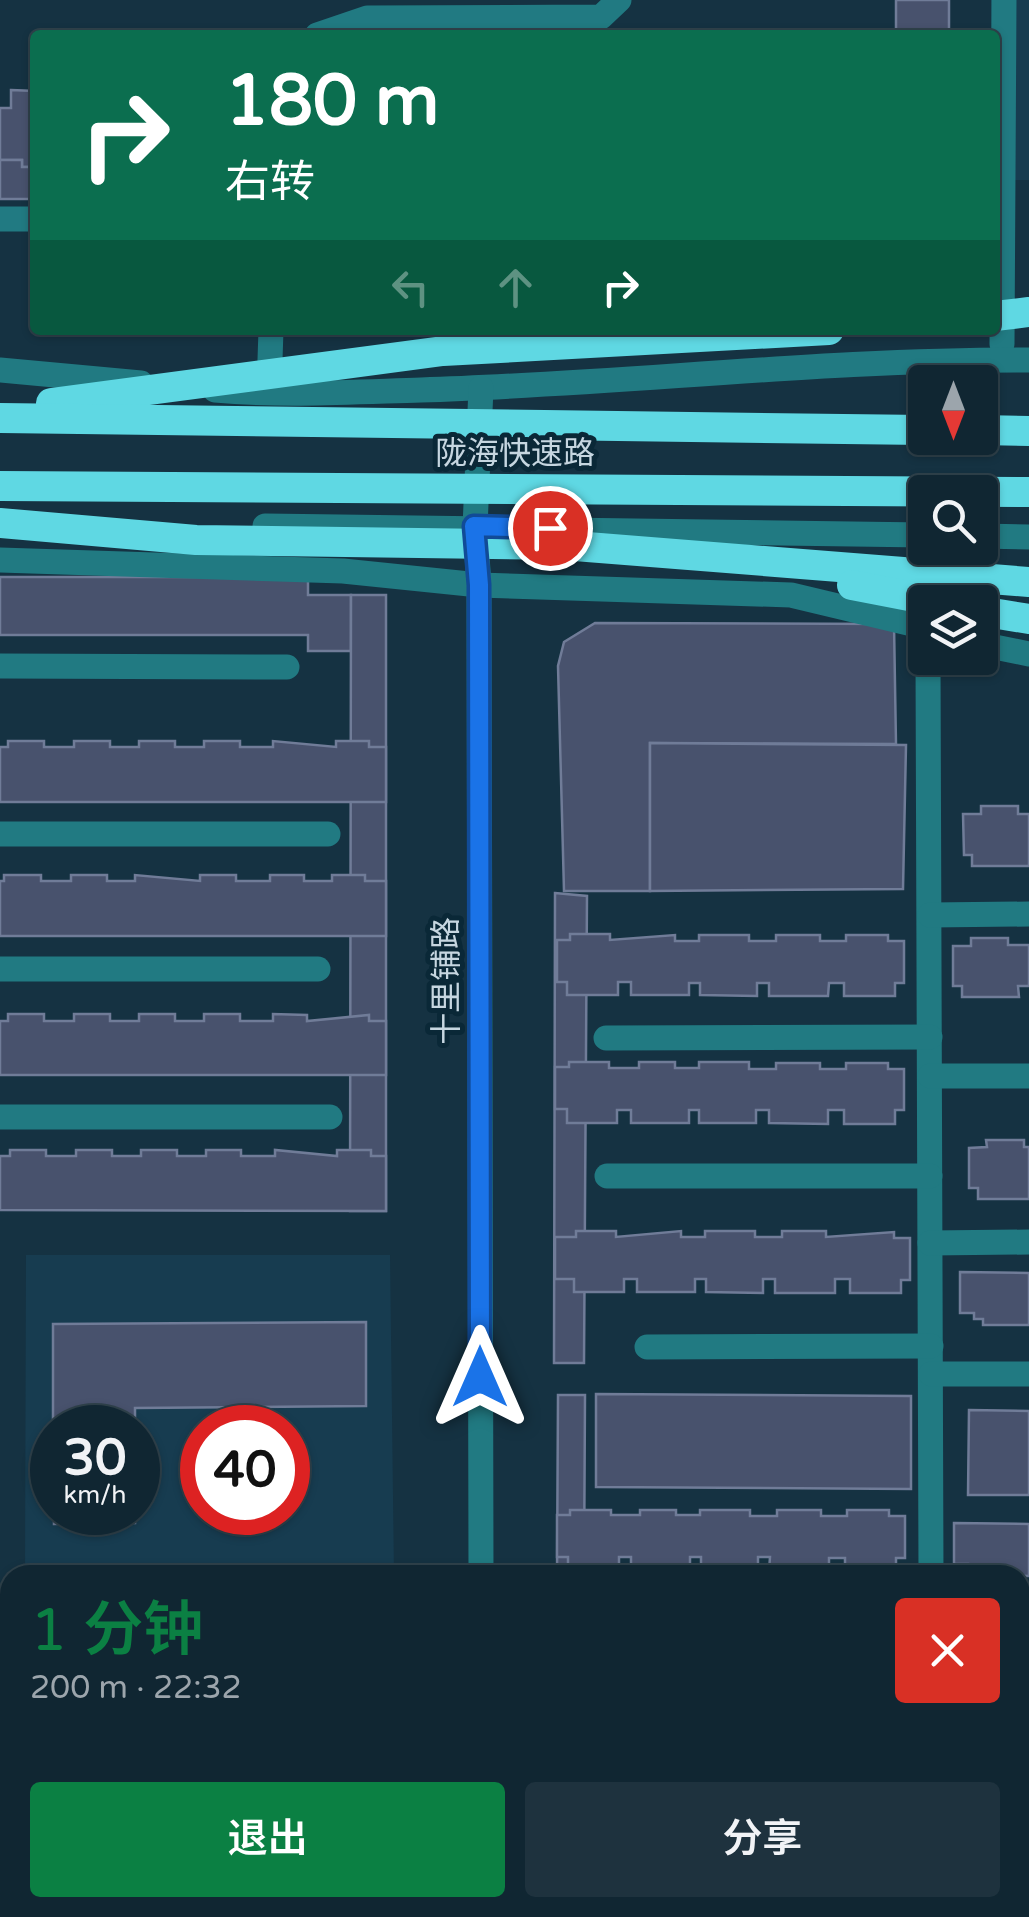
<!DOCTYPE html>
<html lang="zh">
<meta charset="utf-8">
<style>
body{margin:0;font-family:"Varela Round","Noto Sans SC",sans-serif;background:#1e323e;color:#f1f3f6;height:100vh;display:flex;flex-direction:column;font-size:38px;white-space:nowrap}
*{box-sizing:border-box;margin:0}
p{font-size:32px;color:#9ca5ac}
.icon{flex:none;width:55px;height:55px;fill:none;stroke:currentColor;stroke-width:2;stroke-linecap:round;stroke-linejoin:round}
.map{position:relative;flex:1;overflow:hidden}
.panel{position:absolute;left:0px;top:1565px;width:1030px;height:352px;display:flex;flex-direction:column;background:#102632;border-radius:30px 30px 0 0;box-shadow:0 2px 8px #0004,0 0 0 2px #30434d}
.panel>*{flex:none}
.top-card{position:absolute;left:30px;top:30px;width:970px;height:305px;border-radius:10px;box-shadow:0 2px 8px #0004,0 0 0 2px #30434d;background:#0b6e4f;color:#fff;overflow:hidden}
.needle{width:65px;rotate:180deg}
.controls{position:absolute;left:908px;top:365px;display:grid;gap:20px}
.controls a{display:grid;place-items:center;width:90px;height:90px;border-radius:10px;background:#102632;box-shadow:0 2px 8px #0004,0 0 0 2px #30434d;font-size:50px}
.speed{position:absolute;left:30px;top:1405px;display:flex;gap:20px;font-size:50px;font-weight:700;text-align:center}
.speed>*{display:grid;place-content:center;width:130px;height:130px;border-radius:50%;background:#102632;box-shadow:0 2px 8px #0004,0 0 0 2px #30434d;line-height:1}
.speed small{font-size:25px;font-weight:400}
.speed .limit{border:15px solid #d22;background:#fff;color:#111}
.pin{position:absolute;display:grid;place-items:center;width:85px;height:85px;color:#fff;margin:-42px;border:5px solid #fff;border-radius:50%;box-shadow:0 2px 10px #0007}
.me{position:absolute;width:110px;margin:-55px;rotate:0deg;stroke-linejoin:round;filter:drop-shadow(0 0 8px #0008)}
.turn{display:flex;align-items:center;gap:35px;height:210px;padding:0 30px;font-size:45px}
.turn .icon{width:130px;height:130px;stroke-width:2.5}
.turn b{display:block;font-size:70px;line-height:85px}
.lanes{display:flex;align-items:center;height:95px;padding:0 30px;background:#0003;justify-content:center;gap:50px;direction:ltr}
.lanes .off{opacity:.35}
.round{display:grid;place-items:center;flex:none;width:105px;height:105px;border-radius:10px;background:#1e323e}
.headline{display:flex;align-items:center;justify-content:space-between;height:170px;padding:0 30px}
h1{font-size:60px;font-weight:600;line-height:75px;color:#0b8043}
.button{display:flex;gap:20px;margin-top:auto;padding:20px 30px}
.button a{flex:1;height:115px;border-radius:10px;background:#0b8043;color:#fff;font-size:40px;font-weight:600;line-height:115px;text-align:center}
.button a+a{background:#1e323e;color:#f1f3f6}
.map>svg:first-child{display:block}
.built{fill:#173c50;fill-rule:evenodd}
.building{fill:#48526d;stroke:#707c98;stroke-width:2.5}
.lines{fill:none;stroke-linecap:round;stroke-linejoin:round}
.minor{stroke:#217a82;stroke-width:25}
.highway{stroke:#5fd8e3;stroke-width:30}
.route-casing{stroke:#114b97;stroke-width:25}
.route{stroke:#1a73e8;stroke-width:18}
.labels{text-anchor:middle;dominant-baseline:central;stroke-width:10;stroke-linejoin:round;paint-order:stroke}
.street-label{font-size:32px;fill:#c6d6e0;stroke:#0a2837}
</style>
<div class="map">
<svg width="1029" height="1917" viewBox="0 0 1029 1917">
<rect width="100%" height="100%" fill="#153242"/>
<g class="built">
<polygon points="991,0 1029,0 1029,180 995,180"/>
<path d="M26,1255h364l4,320h-369zM52,1428h86v84h-86zM202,1428h86v84h-86z"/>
</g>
<g class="building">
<rect x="896" y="0" width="53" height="35"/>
<polygon points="11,90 35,91 35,167 22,167 22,160 0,160 0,108 11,108"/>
<polygon points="0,160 22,160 22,167 35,167 35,199 0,199"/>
<polygon points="0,577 308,577 308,595 351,595 351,651 308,651 308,635 0,635"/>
<polygon points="351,595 386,595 386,1211 350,1211"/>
<polygon points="595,623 894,624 896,744 650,743 650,891 564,891 558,666 564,642"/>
<polygon points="8,741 44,741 44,747 74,747 74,741 110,741 110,747 139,747 139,741 175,741 175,747 204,747 204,741 240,741 240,747 273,747 273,741 336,747 336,741 369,741 369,747 386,747 386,802 0,802 0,747 8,747"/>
<polygon points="650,743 906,745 903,889 650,891"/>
<polygon points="981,806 1018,806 1018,814 1029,814 1029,866 972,866 972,855 964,855 963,814 981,814"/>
<polygon points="4,875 41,875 41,881 71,881 71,875 107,875 107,881 135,881 135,875 200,881 200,875 236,875 236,881 270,881 270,875 304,875 304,881 332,881 332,875 365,875 365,881 386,881 386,936 0,936 0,881 4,881"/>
<polygon points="555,893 587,896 584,1363 554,1363"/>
<polygon points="570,934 610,934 610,940 675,935 675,941 699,941 699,935 749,935 749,941 776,941 776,935 820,935 820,941 846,941 846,935 888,935 888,941 904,941 904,983 895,983 895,996 844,996 844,983 829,983 828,996 769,996 769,983 757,983 757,996 700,995 700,983 689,983 689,995 631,995 631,982 618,982 618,995 567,995 567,982 557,982 557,940 570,940"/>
<polygon points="971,938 1008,938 1008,945 1029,945 1029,986 1018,986 1019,997 962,997 962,986 953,986 953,946 971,946"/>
<polygon points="8,1014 44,1014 44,1021 74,1021 74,1014 110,1014 110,1021 139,1021 139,1014 175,1014 175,1021 204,1021 204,1014 240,1014 240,1021 273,1021 273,1014 307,1015 307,1021 369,1015 369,1021 386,1021 386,1075 0,1075 0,1021 8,1021"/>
<polygon points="569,1062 609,1062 609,1068 639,1068 639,1062 675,1062 675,1068 699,1068 699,1062 749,1062 749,1069 776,1069 776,1063 820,1063 820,1069 846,1069 846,1063 888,1063 888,1069 904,1069 904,1110 895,1110 895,1124 844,1124 844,1110 828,1110 828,1124 769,1123 769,1110 756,1110 756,1123 699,1123 699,1110 689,1110 689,1123 631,1123 631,1110 617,1110 617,1123 567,1123 567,1109 555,1109 555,1067 569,1067"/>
<polygon points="986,1140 1024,1140 1024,1147 1029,1147 1029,1199 978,1199 978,1188 969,1188 969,1148 987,1147"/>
<polygon points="10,1150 46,1150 46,1156 76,1156 76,1150 112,1150 112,1156 141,1156 141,1150 177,1150 177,1156 206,1156 206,1150 241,1150 241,1156 275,1156 275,1150 337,1156 337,1150 371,1150 371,1156 386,1156 386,1211 0,1210 0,1156 10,1156"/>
<polygon points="576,1231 616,1231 616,1237 681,1231 681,1237 705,1237 705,1231 755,1231 755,1237 782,1237 782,1231 826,1231 826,1237 894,1232 894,1238 910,1238 910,1280 901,1280 901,1293 850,1293 850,1279 835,1279 835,1293 775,1293 775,1279 763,1279 763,1293 706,1292 706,1279 695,1279 695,1292 637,1292 637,1279 624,1279 624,1292 574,1292 574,1279 555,1279 555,1237 576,1237"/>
<polygon points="960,1272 1029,1273 1029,1325 983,1325 983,1319 974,1319 974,1313 960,1313"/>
<polygon points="366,1322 366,1406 135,1408 135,1428 53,1428 53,1324"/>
<polygon points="596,1394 911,1396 911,1489 596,1487"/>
<polygon points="558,1395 585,1395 584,1575 557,1575"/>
<polygon points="969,1410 1029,1411 1029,1495 968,1495"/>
<polygon points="570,1510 611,1510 611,1515 640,1515 640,1510 676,1510 676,1515 700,1515 700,1510 750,1510 750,1516 777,1516 777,1510 821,1510 821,1516 847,1516 847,1510 889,1510 889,1516 905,1516 905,1558 896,1558 896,1571 845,1571 845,1558 829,1558 829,1571 769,1571 770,1557 758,1557 758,1571 701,1571 701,1557 690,1557 690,1571 631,1571 631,1557 619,1557 619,1570 568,1570 568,1557 557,1557 557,1515 570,1515"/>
<polygon points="54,1512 135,1512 135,1523 54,1524"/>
<polygon points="954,1523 1029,1524 1029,1576 977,1575 977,1570 968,1570 968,1564 954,1564"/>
<rect x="0" y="1627" width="10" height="55"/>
<polygon points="1020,1703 1029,1703 1029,1917 964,1917 964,1908 1020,1908"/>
<rect x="0" y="1764" width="10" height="55"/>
<rect x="63" y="1908" width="74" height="9"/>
<rect x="157" y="1908" width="70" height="9"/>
<rect x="249" y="1908" width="138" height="9"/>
<rect x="355" y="1908" width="32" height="9"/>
<rect x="566" y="1908" width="50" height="9"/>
<rect x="629" y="1908" width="58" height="9"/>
<rect x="698" y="1908" width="57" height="9"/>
<polygon points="767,1908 827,1908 826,1917 767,1917"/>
<rect x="843" y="1908" width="50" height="9"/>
</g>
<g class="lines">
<g class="minor">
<polyline points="317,35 367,18 601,17 619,0"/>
<polyline points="0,219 35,219"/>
<polyline points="1002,344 1004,0"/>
<polyline points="0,370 141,383"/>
<polyline points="269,389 271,330"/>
<path d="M215,390c69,6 137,2 206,0 203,-6 405,-31 608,-30"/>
<polyline points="265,526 925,535"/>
<polyline points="980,536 1029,537"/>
<polyline points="0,560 343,571 479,585 791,595 925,627"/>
<polyline points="980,644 1029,654"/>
<polyline points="928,658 931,1575"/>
<polyline points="0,666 287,667"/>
<polyline points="0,834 328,834"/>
<polyline points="930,915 1029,914"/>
<polyline points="0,969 318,969"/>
<polyline points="606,1038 930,1037"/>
<polyline points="930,1076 1029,1076"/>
<polyline points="0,1117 330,1117"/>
<polyline points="607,1176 930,1176"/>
<polyline points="930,1243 1029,1242"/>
<polyline points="647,1347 931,1346"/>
<polyline points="931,1374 1029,1374"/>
<polyline points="481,1575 479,585 475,527 481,388"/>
<polyline points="1020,1653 1029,1653"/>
<polyline points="0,1735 10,1735"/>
<polyline points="0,1879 10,1879"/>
<polyline points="44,1908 44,1917"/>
<polyline points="237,1908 237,1917"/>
<polyline points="481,1908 481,1917"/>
<polyline points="932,1908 932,1917"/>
</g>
<g class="highway">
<polyline points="995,316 1029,312"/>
<polyline points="51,403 443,351 829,330"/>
<polyline points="0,418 925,430"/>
<polyline points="980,430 1029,431"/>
<polyline points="0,486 1029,492"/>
<polyline points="0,523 196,540 562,545 1029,582"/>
<polyline points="852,585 940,602"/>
<polyline points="980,611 1029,619"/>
</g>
</g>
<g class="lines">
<defs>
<polyline id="route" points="480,1377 479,585 474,526 550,528"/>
</defs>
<use href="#route" class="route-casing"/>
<use href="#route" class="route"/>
</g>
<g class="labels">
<g class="street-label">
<text x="515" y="454">陇海快速路</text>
<text transform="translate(447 981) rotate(-90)">十里铺路</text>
</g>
</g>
</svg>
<div class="controls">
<a><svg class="needle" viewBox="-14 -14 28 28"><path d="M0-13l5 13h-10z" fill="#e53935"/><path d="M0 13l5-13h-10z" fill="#9ca5ac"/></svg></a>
<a><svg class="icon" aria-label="search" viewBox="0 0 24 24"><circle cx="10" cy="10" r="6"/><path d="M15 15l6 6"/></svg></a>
<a><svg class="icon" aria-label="layers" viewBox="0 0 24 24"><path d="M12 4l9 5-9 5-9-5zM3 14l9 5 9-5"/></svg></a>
</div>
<div class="speed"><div>30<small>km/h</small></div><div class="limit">40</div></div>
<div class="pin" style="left:550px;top:528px;background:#d93025"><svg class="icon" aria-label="arrive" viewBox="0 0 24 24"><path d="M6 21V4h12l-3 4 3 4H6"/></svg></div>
<svg class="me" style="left:480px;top:1377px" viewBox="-20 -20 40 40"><path d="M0-17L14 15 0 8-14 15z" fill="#1a73e8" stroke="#fff" stroke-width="4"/></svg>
<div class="top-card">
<div class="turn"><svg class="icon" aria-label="right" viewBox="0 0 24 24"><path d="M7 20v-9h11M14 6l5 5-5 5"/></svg><div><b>180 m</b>右转</div></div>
<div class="lanes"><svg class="icon off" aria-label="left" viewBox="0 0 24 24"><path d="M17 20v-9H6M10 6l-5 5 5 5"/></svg><svg class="icon off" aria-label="ahead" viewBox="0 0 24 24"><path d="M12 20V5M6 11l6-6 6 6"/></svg><svg class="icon" aria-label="right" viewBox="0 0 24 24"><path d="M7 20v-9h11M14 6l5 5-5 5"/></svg></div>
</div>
<section class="panel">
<div class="headline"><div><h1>1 分钟</h1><p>200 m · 22:32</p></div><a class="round" style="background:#d93025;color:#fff"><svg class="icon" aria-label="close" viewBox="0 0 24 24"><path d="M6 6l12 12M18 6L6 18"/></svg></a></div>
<div class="button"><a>退出</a><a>分享</a></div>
</section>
</div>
